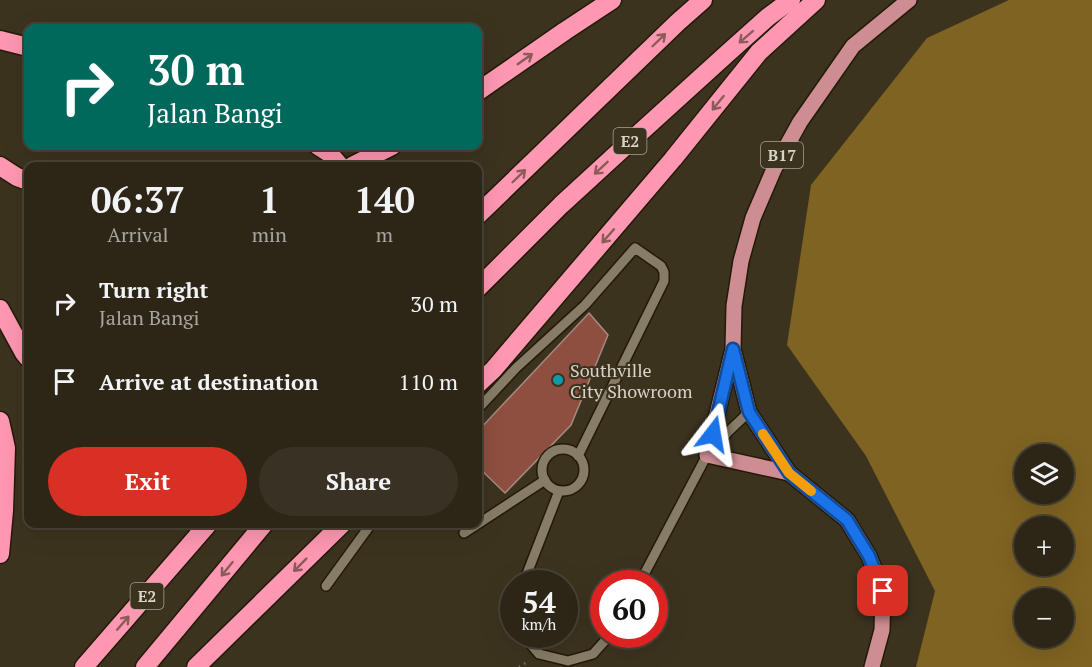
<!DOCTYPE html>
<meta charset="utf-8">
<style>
body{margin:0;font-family:"PT Serif",serif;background:#393224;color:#f1f3f6;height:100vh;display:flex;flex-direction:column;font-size:22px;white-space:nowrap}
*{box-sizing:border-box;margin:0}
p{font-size:20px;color:#a7a5a1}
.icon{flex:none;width:33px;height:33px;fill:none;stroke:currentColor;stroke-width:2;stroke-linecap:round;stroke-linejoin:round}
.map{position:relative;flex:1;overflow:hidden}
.side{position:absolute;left:24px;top:162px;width:458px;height:366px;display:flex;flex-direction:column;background:#2d2617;border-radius:12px;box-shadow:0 6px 24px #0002,0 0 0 2px #484336}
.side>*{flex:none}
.guide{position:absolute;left:24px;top:24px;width:458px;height:126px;border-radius:12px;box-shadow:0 6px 24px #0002,0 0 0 2px #484336;background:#00695c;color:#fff;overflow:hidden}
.buttons{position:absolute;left:1014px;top:444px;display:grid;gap:12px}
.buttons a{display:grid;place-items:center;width:60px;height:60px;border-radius:50%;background:#2d2617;box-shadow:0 6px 24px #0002,0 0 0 2px #484336;font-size:30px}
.speed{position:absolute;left:500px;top:570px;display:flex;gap:12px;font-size:30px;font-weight:700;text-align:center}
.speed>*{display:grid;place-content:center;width:78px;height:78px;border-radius:50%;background:#2d2617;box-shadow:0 6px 24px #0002,0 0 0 2px #484336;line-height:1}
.speed small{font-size:15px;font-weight:400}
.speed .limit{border:9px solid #d22;background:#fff;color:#111}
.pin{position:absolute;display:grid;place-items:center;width:51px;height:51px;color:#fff;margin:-26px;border-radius:12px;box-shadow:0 3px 9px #0006}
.me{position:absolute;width:66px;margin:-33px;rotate:14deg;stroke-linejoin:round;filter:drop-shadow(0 0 4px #0008)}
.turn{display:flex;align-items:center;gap:21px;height:126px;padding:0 24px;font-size:27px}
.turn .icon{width:78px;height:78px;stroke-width:2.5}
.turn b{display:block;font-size:42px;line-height:51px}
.eta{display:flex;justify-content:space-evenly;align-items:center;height:102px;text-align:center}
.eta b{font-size:36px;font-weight:700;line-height:42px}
.cta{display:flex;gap:12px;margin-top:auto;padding:12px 24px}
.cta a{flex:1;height:69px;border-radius:36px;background:#d93025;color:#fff;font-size:24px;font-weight:700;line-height:69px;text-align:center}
.cta a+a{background:#393224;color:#f1f3f6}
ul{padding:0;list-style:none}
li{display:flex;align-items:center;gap:18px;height:78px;padding:0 24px}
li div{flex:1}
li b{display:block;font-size:22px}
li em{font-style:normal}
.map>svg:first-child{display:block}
.forest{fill:#7f6322;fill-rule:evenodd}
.building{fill:#8e4f40;stroke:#a58a83;stroke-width:1.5}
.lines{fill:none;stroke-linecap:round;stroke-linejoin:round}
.service-casing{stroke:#231a07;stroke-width:12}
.primary-casing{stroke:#231a07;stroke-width:18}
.motorway-casing{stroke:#231a07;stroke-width:21}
.path{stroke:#706958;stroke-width:3;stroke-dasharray:1.5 4.5;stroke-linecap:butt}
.service{stroke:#877c66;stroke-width:9}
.primary{stroke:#ce8c93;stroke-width:15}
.motorway{stroke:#fe97b1;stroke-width:18}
.oneway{stroke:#8a5b59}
.route-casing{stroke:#114b97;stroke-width:15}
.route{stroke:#1a73e8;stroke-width:10}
.slow{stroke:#f59e0b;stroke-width:10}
.culture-dot{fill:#0f9aa8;stroke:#3c331f;stroke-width:2}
.labels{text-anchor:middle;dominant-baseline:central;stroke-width:4.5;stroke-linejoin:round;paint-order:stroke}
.shield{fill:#3c331f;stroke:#a9a395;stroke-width:1.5}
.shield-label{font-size:16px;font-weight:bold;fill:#d8d3c7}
.poi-label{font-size:18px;fill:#d8d3c7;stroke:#3c331f;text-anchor:start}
</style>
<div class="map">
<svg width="1092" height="667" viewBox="0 0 1092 667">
<rect width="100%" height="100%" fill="#3c331f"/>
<path class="forest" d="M1009,0h83v667h-176l19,-76 -69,-135 -79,-111 24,-160 116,-147zM1024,454h40v40h-40zM1024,526h40v40h-40zM1024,598h40v40h-40z"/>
<polygon class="building" points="589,313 608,335 571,425 505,493 477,466 477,432"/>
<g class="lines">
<defs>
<g id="service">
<polyline points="477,410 516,368 585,305 635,248 661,266 664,272 664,281 578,456"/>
<circle cx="563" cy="470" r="21"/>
<polyline points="464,533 545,480"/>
<polyline points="523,584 559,491"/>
<polyline points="639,584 707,455 729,431 749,412"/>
<polyline points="326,586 371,524"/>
<polyline points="522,634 539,654 568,661 593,654 611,634"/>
</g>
<g id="primary">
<polyline points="732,353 707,455 789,473"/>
<polyline points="872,667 882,630 883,591 869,556 847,520 789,473 749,412 733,349 734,306 741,261 753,218 774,169 800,122 853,46 909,0"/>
</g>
<g id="motorway">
<polyline points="0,40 28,47"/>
<polyline points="477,92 565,31 612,0"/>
<polyline points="318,146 329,153 340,166"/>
<polyline points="0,166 17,177 28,181"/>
<polyline points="352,166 392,146"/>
<polyline points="477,216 678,22 703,0"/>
<polyline points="477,289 561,205 633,139 730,51 768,17 791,0"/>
<polyline points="0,309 24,353 28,358"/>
<polyline points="477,385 493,370 673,159 759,52 816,0"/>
<polyline points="0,421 6,448 4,511 0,554"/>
<polyline points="84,667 208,524"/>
<polyline points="145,667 264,524"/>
<polyline points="196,667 342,524"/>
</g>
</defs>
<use href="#service" class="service-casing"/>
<use href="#primary" class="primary-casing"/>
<use href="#motorway" class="motorway-casing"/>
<polyline class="path" points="519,667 527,662"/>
<use href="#service" class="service"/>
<use href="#primary" class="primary"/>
<use href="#motorway" class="motorway"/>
</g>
<defs><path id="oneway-shaft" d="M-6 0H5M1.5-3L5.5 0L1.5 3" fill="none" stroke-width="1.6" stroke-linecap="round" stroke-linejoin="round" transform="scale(1.5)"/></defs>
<g class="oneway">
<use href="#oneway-shaft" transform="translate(746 37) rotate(139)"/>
<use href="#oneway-shaft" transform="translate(659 40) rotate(-44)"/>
<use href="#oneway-shaft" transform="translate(525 59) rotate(-35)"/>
<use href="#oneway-shaft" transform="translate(718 103) rotate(129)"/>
<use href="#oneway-shaft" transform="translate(601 168) rotate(137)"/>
<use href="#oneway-shaft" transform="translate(519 176) rotate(-44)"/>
<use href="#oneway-shaft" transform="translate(608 236) rotate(131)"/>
<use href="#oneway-shaft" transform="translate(300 565) rotate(135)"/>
<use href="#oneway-shaft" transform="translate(227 569) rotate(129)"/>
<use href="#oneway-shaft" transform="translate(123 623) rotate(-49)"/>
</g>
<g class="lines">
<defs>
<polyline id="route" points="713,434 733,349 749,412 789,473 847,520 869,556 883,591"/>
</defs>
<use href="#route" class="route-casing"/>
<use href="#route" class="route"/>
<polyline class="slow" points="763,434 789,473 811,491"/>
</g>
<circle class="culture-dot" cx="558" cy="380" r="6"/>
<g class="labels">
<g class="shield">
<rect x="613.5" y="128" width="33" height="26" rx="4.5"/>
<rect x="761" y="142" width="42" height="26" rx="4.5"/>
<rect x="130.5" y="583" width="33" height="26" rx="4.5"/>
</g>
<g class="shield-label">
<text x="630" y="141">E2</text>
<text x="782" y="155">B17</text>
<text x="147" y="596">E2</text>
</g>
<g class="poi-label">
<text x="570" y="370">Southville<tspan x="570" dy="21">City Showroom</tspan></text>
</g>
</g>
</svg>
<div class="buttons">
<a><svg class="icon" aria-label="layers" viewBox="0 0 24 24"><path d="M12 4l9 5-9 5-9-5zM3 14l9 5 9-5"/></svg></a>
<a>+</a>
<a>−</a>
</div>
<div class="speed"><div>54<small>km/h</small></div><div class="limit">60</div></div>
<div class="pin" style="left:883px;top:591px;background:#d93025"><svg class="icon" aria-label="arrive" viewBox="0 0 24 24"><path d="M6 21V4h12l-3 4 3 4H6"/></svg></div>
<svg class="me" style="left:713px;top:434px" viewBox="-20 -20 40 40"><path d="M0-17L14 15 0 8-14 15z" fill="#1a73e8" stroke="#fff" stroke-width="4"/></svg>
<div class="guide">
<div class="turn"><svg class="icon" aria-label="right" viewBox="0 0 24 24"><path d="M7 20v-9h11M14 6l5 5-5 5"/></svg><div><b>30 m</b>Jalan Bangi</div></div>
</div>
<section class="side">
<div class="eta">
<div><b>06:37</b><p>Arrival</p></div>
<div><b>1</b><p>min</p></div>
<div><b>140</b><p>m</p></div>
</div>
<ul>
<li><svg class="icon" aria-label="right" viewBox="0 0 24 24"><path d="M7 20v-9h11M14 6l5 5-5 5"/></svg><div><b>Turn right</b><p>Jalan Bangi</p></div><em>30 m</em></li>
<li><svg class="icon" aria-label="arrive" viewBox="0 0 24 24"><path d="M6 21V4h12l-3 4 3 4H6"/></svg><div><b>Arrive at destination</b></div><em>110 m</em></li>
</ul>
<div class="cta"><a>Exit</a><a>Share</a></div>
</section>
</div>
